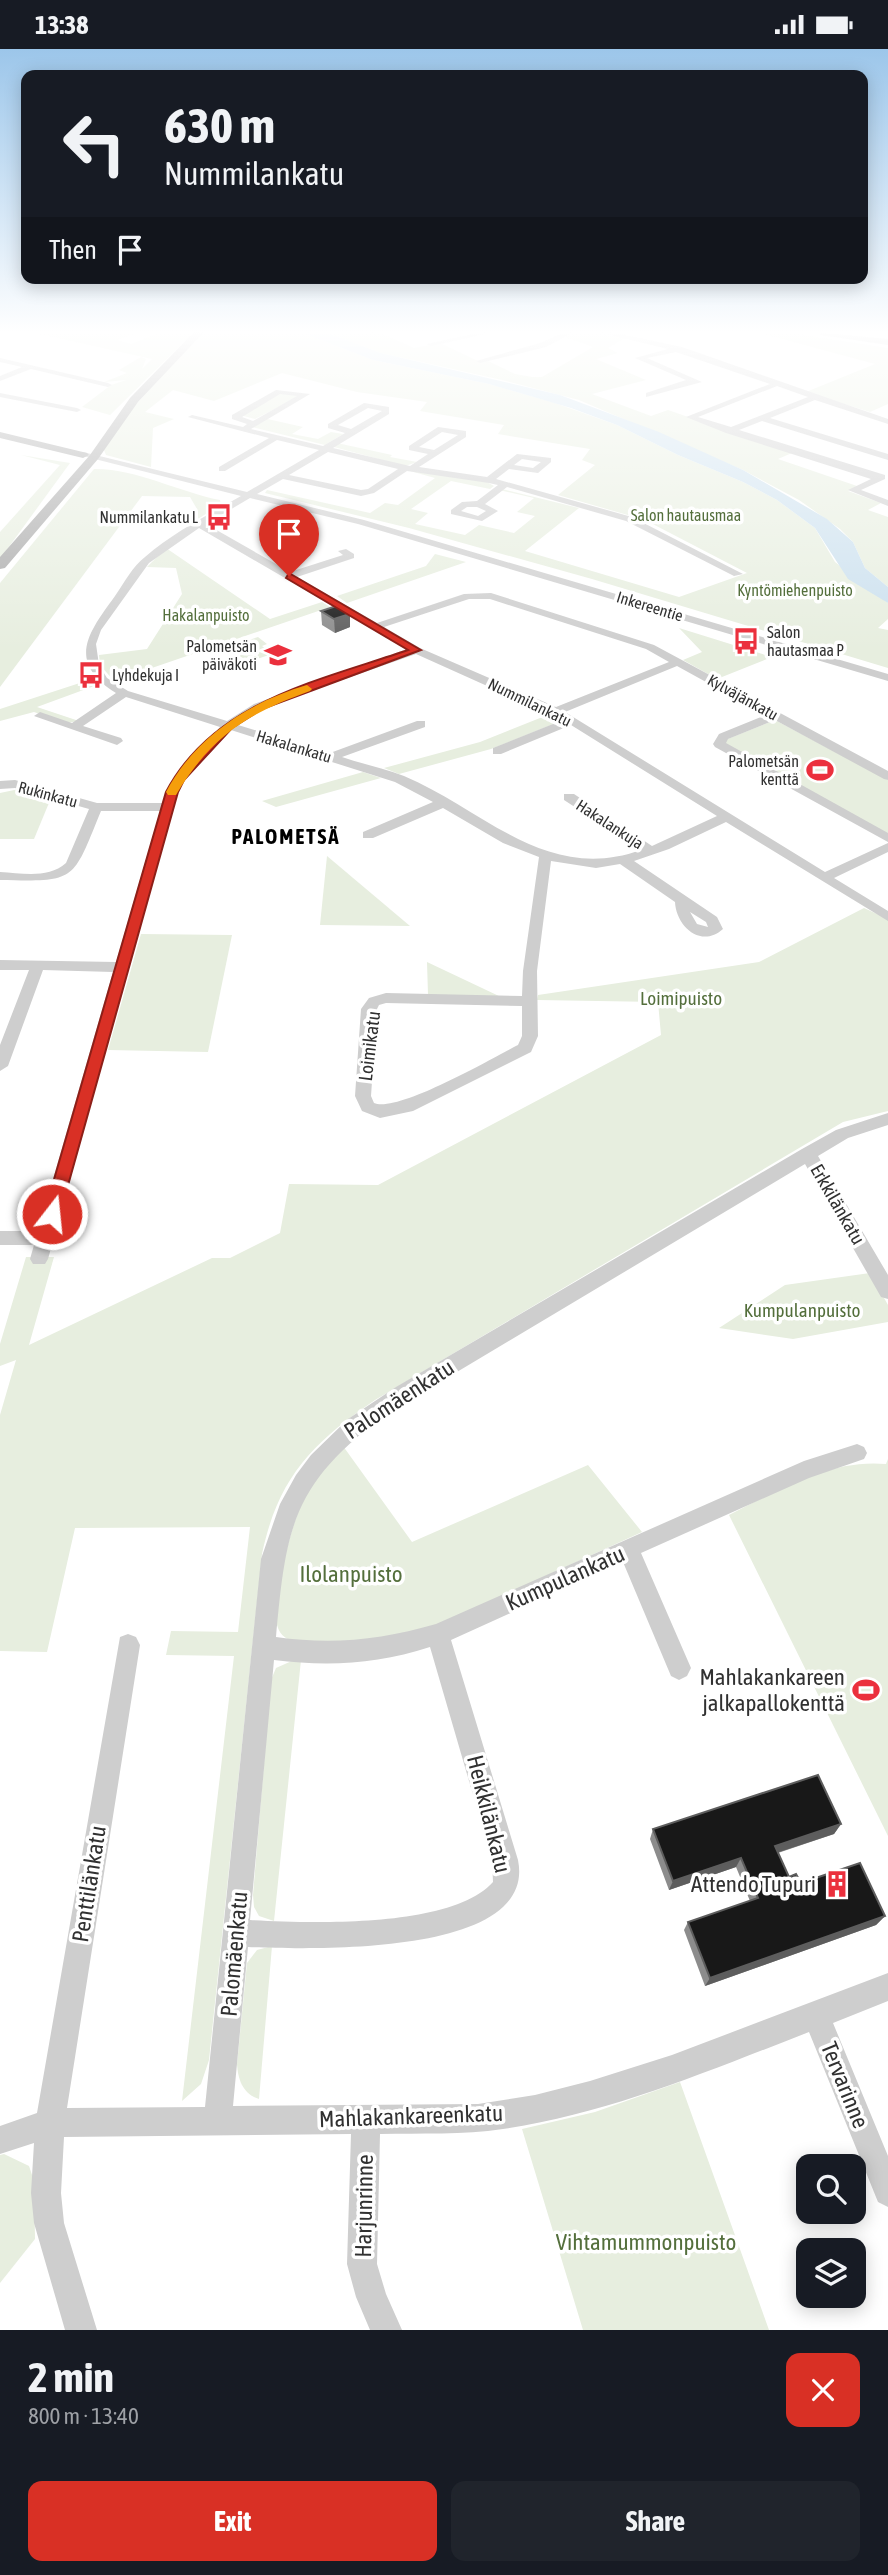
<!DOCTYPE html>
<meta charset="utf-8">
<style>
body{margin:0;font-family:"Asap Condensed",sans-serif;background:#20242c;color:#f1f3f6;height:100vh;display:flex;flex-direction:column;font-size:26px;white-space:nowrap}
*{box-sizing:border-box;margin:0}
p{font-size:23px;color:#9ea1a6}
.icon{flex:none;width:38px;height:38px;fill:none;stroke:currentColor;stroke-width:2;stroke-linecap:round;stroke-linejoin:round}
.map{position:relative;height:2281px;overflow:hidden}
.panel{display:flex;flex-direction:column;background:#171b24;flex:1}
.panel>*{flex:none}
.guide{position:absolute;left:21px;top:21px;width:847px;height:214px;border-radius:14px;box-shadow:0 4px 18px #0003;background:#171b24;color:#f1f3f6;overflow:hidden}
.controls{position:absolute;left:796px;top:2105px;display:grid;gap:14px}
.controls a{display:grid;place-items:center;width:70px;height:70px;border-radius:14px;background:#171b24;box-shadow:0 4px 18px #0003;font-size:35px}
.pin{position:absolute;display:grid;place-items:center;width:60px;height:60px;color:#fff;margin:-72px -30px;border-radius:50% 50% 50% 0;rotate:-45deg;box-shadow:0 0 7px #0007}
.pin .icon{rotate:45deg}
.me{position:absolute;width:77px;margin:-38px;rotate:16deg;stroke-linejoin:round;filter:drop-shadow(0 0 5px #0008)}
.turn{display:flex;align-items:center;gap:24px;height:147px;padding:0 28px;font-size:32px}
.turn .icon{width:91px;height:91px;stroke-width:2.5}
.turn b{display:block;font-size:49px;line-height:60px}
.then{display:flex;align-items:center;height:66px;padding:0 28px;background:#0003;gap:14px;font-size:26px}
.round{display:grid;place-items:center;flex:none;width:74px;height:74px;border-radius:14px;background:#20242c}
.summary{display:flex;align-items:center;justify-content:space-between;height:119px;padding:0 28px}
h1{font-size:42px;font-weight:700;line-height:52px}
.button{display:flex;gap:14px;margin-top:auto;padding:14px 28px}
.button a{flex:1;height:80px;border-radius:14px;background:#d93025;color:#fff;font-size:28px;font-weight:700;line-height:80px;text-align:center}
.button a+a{background:#20242c;color:#f1f3f6}
.status{display:flex;justify-content:space-between;align-items:center;height:49px;padding:0 35px;background:#171b24;direction:ltr}
.status svg{height:19px;fill:currentColor}
.map>svg:first-child{display:block}
.green{fill:#e7eedf}
.water{fill:#cbe0ee}
.lines{fill:none;stroke-linecap:round;stroke-linejoin:round}
.minor{fill:#cecece;fill-rule:evenodd}
.major{fill:#a9a9a9;fill-rule:evenodd}
.wall{fill:#8c8c8c}
.shaded-wall{fill:#5d5d5d}
.building{fill:#181818;stroke:#5d5d5d;stroke-width:2}
.route{fill:#d93025;stroke:#8d1f18;stroke-width:2}
.slow{fill:#f59e0b}
.labels{text-anchor:middle;dominant-baseline:central;stroke-width:7;stroke-linejoin:round;paint-order:stroke}
.far-park-label{font-size:16px;fill:#546f3c;stroke:#fff}
.far-poi-label{font-size:16px;fill:#313131;stroke:#fff;text-anchor:end}
.far-street-label{font-size:16px;fill:#313131;stroke:#fff}
.park-label{font-size:19px;fill:#546f3c;stroke:#fff}
.street-label{font-size:19px;fill:#313131;stroke:#fff}
.far-district-label{font-size:21px;font-weight:bold;letter-spacing:2px;fill:#000;stroke:#fff}
.near-street-label{font-size:23px;fill:#313131;stroke:#fff}
.near-park-label{font-size:23px;fill:#546f3c;stroke:#fff}
.near-poi-label{font-size:23px;fill:#313131;stroke:#fff;text-anchor:end}
</style>
<div class="status"><b>13:38</b><svg viewBox="0 0 49 12"><path d="M0 12V9h3v3zM5 12V6h3v6zM10 12V3h3v9zM15 12V0h3v12zM26 1h20v11H26zM47 4h2v5h-2z"/></svg></div>
<div class="map">
<svg width="888" height="2281" viewBox="0 0 888 2281">
<rect width="100%" height="100%" fill="#fff"/>
<g class="green">
<polygon points="31,283 139,283 118,291 131,295 161,283 194,283 110,366 82,358 111,336 126,331 104,333 127,324 119,321 141,308 146,310 142,320 152,310"/>
<polygon points="203,283 300,283 373,311 489,335 555,354 617,376 678,406 743,433 777,451 815,479 835,513 888,554 888,570 878,579 888,581 888,619 592,530 409,479 265,444 267,441 370,464 385,454 398,456 435,429 410,422 485,432 494,437 490,440 451,432 411,460 428,464 415,475 465,486 479,476 514,484 535,467 517,463 534,449 499,441 502,440 579,459 525,502 679,548 747,524 645,471 558,446 595,416 582,411 590,400 498,385 504,376 420,362 427,353 357,343 282,324 214,352 173,341 145,363 174,370 153,379 151,418 106,406 104,401 129,363"/>
<polygon points="325,283 379,283 414,299 440,294 480,313 488,312 515,325 532,328 542,328 593,298 565,288 575,283 587,283 625,289 608,299 618,304 596,310 646,331 592,345 651,367 668,361 792,404 778,410 857,437 848,442 881,454 868,461 888,468 888,538 865,519 853,493 840,480 799,451 743,421 579,351 502,331 381,304"/>
<polygon points="756,283 785,283 888,299 888,355 870,363 806,343 875,315"/>
<polygon points="280,344 300,347 255,370 240,366"/>
<polygon points="263,369 303,378 292,385 318,390 331,383 343,385 325,396 252,378"/>
<polygon points="337,394 392,406 390,408 417,413 405,417 334,398"/>
<polygon points="21,406 70,414 0,510 0,483 60,416"/>
<path d="M94,420c40,-1 85,23 126,31l1,4 -23,15 -6,-2 5,-8 -7,-12 -48,-1 -142,191v-104z"/>
<polygon points="166,499 270,570 322,553 330,558 114,632 100,616 99,606 147,600 182,545 176,519 147,518"/>
<polygon points="435,505 466,513 347,554 337,547 426,517"/>
<polygon points="679,579 772,608 717,630 683,611 702,603"/>
<polygon points="258,588 267,595 262,597 272,605 248,613 227,598"/>
<polygon points="89,631 97,636 37,658 79,672 66,674 34,663 0,672 0,660"/>
<polygon points="550,665 561,672 491,700 399,725 384,719 480,693"/>
<polygon points="775,671 888,731 888,786 724,694 725,691"/>
<polygon points="363,723 381,729 276,758 262,752"/>
<polygon points="19,740 51,749 34,790 0,790 0,744"/>
<polygon points="327,807 410,877 320,876"/>
<path d="M864,859l24,11v192l-45,11 -468,278c-63,43 -97,78 -113,154l-53,506 -8,24 -19,17 52,-445 -68,-1 5,-24 67,1 12,-105 -175,1 -28,124 -47,-1v-236l16,-55 -16,6v-22l26,-87h28l-25,88 183,-87h18l50,-25 9,-49 89,1 283,-150 -3,-33 -121,-2 1,-5 221,-33z"/>
<polygon points="141,885 232,886 208,1003 108,1001"/>
<polygon points="427,913 501,948 428,946"/>
<polygon points="870,1224 888,1256 888,1273 793,1290 719,1279 785,1236"/>
<path d="M343,1397l69,96 176,-77 54,67 -201,92 -86,22 -62,-4c-7,-4 -12,-6 -15,-14 -9,-23 14,-103 24,-126 8,-20 28,-39 41,-56z"/>
<path d="M888,1410v377l-159,-321c50,-25 100,-56 157,-51z"/>
<polygon points="294,1611 301,1611 274,1872 259,1867 254,1858 253,1846 271,1631 276,1619"/>
<path d="M272,1897l-13,153c-16,-5 -21,-19 -22,-35l10,-101 10,-13z"/>
<polygon points="680,2033 769,2281 583,2281 522,2080 595,2063"/>
<polygon points="4,2105 29,2117 34,2132 35,2190 0,2234 0,2106"/>
</g>
<polygon class="water" points="300,283 325,283 381,304 560,346 659,383 743,421 827,470 853,493 865,519 888,538 888,554 848,530 815,479 777,451 743,433 678,406 617,376 571,359 489,335 373,311"/>
<g class="lines">
<g class="minor">
<polygon points="369,283 379,283 375,285"/>
<polygon points="481,283 495,283 431,297 427,295"/>
<polygon points="565,283 574,283 546,298 480,314 476,312 540,294"/>
<path d="M598,283h13l71,15 206,72v5l-73,-24 -45,18 118,36v6l-126,-39 -23,9 146,45v4l-24,11 27,10v6l-40,-16 23,-11 -145,-46 -40,-16 84,-33 -94,-32 -29,6 55,24 -56,15v-4l40,-13 -51,-22 33,-9zM777,337l31,11 -77,30 -33,-10z"/>
<polygon points="0,309 108,334 112,336 108,338 31,320 0,332 0,327 22,318 0,313"/>
<path d="M276,341l34,4 -59,35 72,17 22,-13 -17,-5v-4l36,-21 25,4v7l-56,34 77,18 18,-12 -19,-4v-4l29,-19 28,4v6l-47,30 68,10 30,-23 34,4v4l-13,11 -29,-4 -13,10 136,38 111,57 -9,2 -108,-55 -119,-34 -22,17 13,7 -16,10 -31,-7v-4l11,-8 15,-1 21,-16 -9,-2 -82,-12 -33,22 -13,3 -78,-17 -26,15 107,26 524,154v7l-530,-157 -108,-26 -44,26 84,48 53,-17 -5,-4 8,-2 8,5v4l-57,19 80,46 87,-29 27,-1 163,52 234,126v9l-4,-1 -109,-59 -47,19 -2,4 162,90v9l-173,-95 -2,-3 6,-10 47,-19 -89,-49 -112,46 260,160 63,-29v9l-54,26 54,33v10l-162,-99 -57,27 -35,12 83,56 6,12c-22,20 -47,-3 -48,-27l-55,-38 -24,4 -45,-7 -14,110 1,65 -7,16 -118,59 -33,7 -18,-7 -7,-15 6,-87 8,-11 17,-5 136,3 1,-25 16,-114 -36,-14 -60,-35 -70,30h-10v-6l70,-30 -38,-20 -164,-52 -47,51 -6,11 -130,467 -3,5h-12l-3,-5 4,-14h-34v-14h38l75,-259 -70,-2 -35,96 -8,5v-26l29,-75h-29v-10l116,2 44,-151h-59c-29,70 -23,71 -101,69v-8c22,1 48,7 66,-9l23,-54 -74,-21 -15,1v-8l15,-1 82,23h65l13,-27 45,-49 -94,-30 -43,29 38,12 2,3 -6,4 -83,-29 6,-4 32,11 44,-30c-50,-31 -28,-60 -1,-97 9,-13 18,-30 30,-39 29,-25 63,-42 96,-61l-162,-41 4,-3 164,40 72,-42 -42,-10 -52,31h-6v-4l50,-29 -81,-21 4,-2 51,12 4,-3 -15,-5v-4zM280,345l17,2 -44,25 -11,-4zM368,359l14,3 -31,18 -13,-4zM442,383l16,3 -24,15 -15,-3zM328,403l70,17 -30,20 -7,1 -72,-15zM522,410l19,3 -8,6 -19,-3zM467,458h10l9,4 -8,5 -17,-5zM199,479l208,121 -153,55 -27,17 -99,-30 -21,-13 -8,-13 -3,-21 5,-14 48,-67zM469,550h21l156,50 23,13 -113,45 -136,-59 -36,-21zM416,605l147,66 -70,28v6h8l70,-29 146,91 -65,30 -78,-52h-10v6l77,50c-95,34 -158,-41 -237,-74 -20,-8 -42,-12 -62,-19l83,-30v-6h-8l-87,32 -92,-28 24,-17zM690,863l16,10 2,5 -11,-3zM386,954l136,3v30l-4,9c-26,13 -120,68 -144,58l-3,-7 6,-87 2,-4z"/>
<polygon points="0,344 77,359 81,361 77,363 0,348"/>
<path d="M888,1064v12l-40,13 -30,18 70,119v24l-7,-2 -76,-133 -420,251c-93,69 -99,113 -109,222 56,8 105,3 160,-13l368,-163 53,-17 7,3 3,6 -3,6 -55,19 -168,75 50,115 -4,8 -8,4 -8,-4 -48,-114 -172,78 67,220c20,98 -212,89 -270,87l-15,159 245,-2 57,-9 55,-14 82,-26 216,-82v28l-55,22 55,133v51l-10,-5 -69,-170c-98,38 -201,82 -306,97 -40,6 -82,4 -123,5l-3,130 9,30 16,36h-32l-14,-33 -9,-33 4,-130 -287,3 -3,56 3,30 33,107h-32l-31,-107 -3,-30 3,-50 -34,11v-28l37,-13 83,-476 8,-3 8,3 4,8 -73,463 138,-1 56,-548 19,-55 16,-29 15,-20 37,-36 48,-32 406,-238 34,-19zM430,1598l62,213 1,22c-42,47 -184,41 -243,38l24,-260c55,7 103,4 156,-13z"/>
</g>
<g class="major">
<polygon points="194,283 204,283 138,353 98,410 5,519 0,520 0,508 90,406 130,349"/>
<polygon points="816,283 888,290 888,296 821,286"/>
<polygon points="0,383 87,404 89,406 83,409 0,389"/>
</g>
</g>
<g class="wall">
<polygon points="321,562 350,578 335,584 322,576"/>
<polygon points="841,1775 834,1785 778,1804 789,1828 801,1834 885,1867 876,1876 705,1937 684,1881 688,1873 750,1852 736,1818 669,1841 650,1790 653,1780"/>
</g>
<g class="shaded-wall">
<polygon points="350,565 350,578 335,584 334,570"/>
<polygon points="841,1775 834,1785 770,1806 775,1797"/>
<polygon points="741,1809 736,1818 669,1841 673,1832"/>
<polygon points="885,1867 876,1876 705,1937 710,1929"/>
</g>
<g class="building">
<polygon points="336,557 350,565 334,570 321,562"/>
<polygon points="818,1726 841,1775 775,1797 789,1828 796,1825 801,1834 860,1814 885,1867 710,1929 688,1873 758,1849 741,1809 673,1832 653,1780"/>
</g>
<linearGradient id="sky" x2="0" y2="1"><stop stop-color="#9cc6ea"/><stop offset="0.47" stop-color="#fff"/><stop offset="1" stop-color="#fff" stop-opacity="0"/></linearGradient>
<rect width="888" height="602" fill="url(#sky)"/>
<path class="route" d="M289,524l132,77 -159,59 -30,19 -48,52 -6,12 -118,422 -8,6 -5,-2 -3,-4 122,-422c48,-91 152,-111 242,-142l-122,-72z"/>
<path class="slow" d="M307,636l5,4 -2,2c-63,23 -98,44 -134,104h-8l-2,-3c29,-55 83,-90 141,-107z"/>
<defs>
<symbol id="bus-bare" viewBox="-9 -9 18 18"><path d="M-5-6H5V4H4V6H2V4H-2V6H-4V4H-5ZM-3.5-4V0h7V-4ZM-3.5 1.2v1.5H-2V1.2ZM2 1.2v1.5H3.5V1.2Z" fill="#eb303d" stroke="#fff" stroke-width="2.5" paint-order="stroke"/></symbol>
<symbol id="school-bare" viewBox="-9 -9 18 18"><path d="M0-5L7-2L0 1L-7-2ZM-4 1L0 2.5L4 1V4Q0 6-4 4Z" fill="#eb303d" stroke="#fff" stroke-width="2.5" paint-order="stroke"/></symbol>
<symbol id="stadium-bare" viewBox="-9 -9 18 18"><path d="M0-5a6.5 5 0 1 0 0 10a6.5 5 0 1 0 0-10ZM-3.5-1.8h7v3.6h-7Z" fill="#eb303d" stroke="#fff" stroke-width="2.5" paint-order="stroke"/></symbol>
<symbol id="building-bare" viewBox="-9 -9 18 18"><path d="M-4-6H4V6H1V3H-1V6H-4ZM-2.5-4.3h1.7v1.8h-1.7ZM.8-4.3h1.7v1.8H.8ZM-2.5-1h1.7V.8h-1.7ZM.8-1h1.7V.8H.8Z" fill="#eb303d" stroke="#fff" stroke-width="2.5" paint-order="stroke"/></symbol>
</defs>
<g fill-rule="evenodd">
<use href="#bus-bare" x="200" y="449" width="38" height="38"/>
<use href="#bus-bare" x="727" y="573" width="38" height="38"/>
<use href="#school-bare" x="259" y="587" width="38" height="38"/>
<use href="#bus-bare" x="72" y="607" width="38" height="38"/>
<use href="#stadium-bare" x="801" y="702" width="38" height="38"/>
<use href="#stadium-bare" x="847" y="1622" width="38" height="38"/>
<use href="#building-bare" x="818" y="1816" width="38" height="38"/>
</g>
<g class="labels">
<g class="far-park-label">
<text x="686" y="466">Salon hautausmaa</text>
<text x="795" y="541">Kyntömiehenpuisto</text>
<text x="206" y="566">Hakalanpuisto</text>
</g>
<g class="far-poi-label">
<text x="198" y="468">Nummilankatu L</text>
<text x="767" y="583" text-anchor="start">Salon<tspan x="767" dy="18">hautasmaa P</tspan></text>
<text x="257" y="597">Palometsän<tspan x="257" dy="18">päiväkoti</tspan></text>
<text x="112" y="626" text-anchor="start">Lyhdekuja I</text>
<text x="799" y="712">Palometsän<tspan x="799" dy="18">kenttä</tspan></text>
</g>
<g class="far-street-label">
<text transform="translate(650 557) rotate(17)">Inkereentie</text>
<text transform="translate(743 648) rotate(29)">Kylväjänkatu</text>
<text transform="translate(530 653) rotate(26)">Nummilankatu</text>
<text transform="translate(294 697) rotate(17)">Hakalankatu</text>
<text transform="translate(48 745) rotate(15)">Rukinkatu</text>
<text transform="translate(610 775) rotate(33)">Hakalankuja</text>
</g>
<g class="park-label">
<text x="681" y="949">Loimipuisto</text>
<text x="802" y="1261">Kumpulanpuisto</text>
</g>
<g class="street-label">
<text transform="translate(369 997) rotate(-83)">Loimikatu</text>
<text transform="translate(838 1155) rotate(60)">Erkkilänkatu</text>
</g>
<g class="far-district-label">
<text x="286" y="787">PALOMETSÄ</text>
</g>
<g class="near-street-label">
<text transform="translate(399 1350) rotate(-33)">Palomäenkatu</text>
<text transform="translate(565 1529) rotate(-24)">Kumpulankatu</text>
<text transform="translate(489 1765) rotate(76)">Heikkilänkatu</text>
<text transform="translate(89 1835) rotate(-81)">Penttilänkatu</text>
<text transform="translate(234 1905) rotate(-85)">Palomäenkatu</text>
<text transform="translate(845 2036) rotate(68)">Tervarinne</text>
<text transform="translate(411 2067) rotate(-2)">Mahlakankareenkatu</text>
<text transform="translate(364 2157) rotate(-89)">Harjunrinne</text>
</g>
<g class="near-park-label">
<text x="351" y="1525">Ilolanpuisto</text>
<text x="646" y="2193">Vihtamummonpuisto</text>
</g>
<g class="near-poi-label">
<text x="845" y="1628">Mahlakankareen<tspan x="845" dy="26">jalkapallokenttä</tspan></text>
<text x="816" y="1835">Attendo Tupuri</text>
</g>
</g>
</svg>
<div class="controls">
<a><svg class="icon" aria-label="search" viewBox="0 0 24 24"><circle cx="10" cy="10" r="6"/><path d="M15 15l6 6"/></svg></a>
<a><svg class="icon" aria-label="layers" viewBox="0 0 24 24"><path d="M12 4l9 5-9 5-9-5zM3 14l9 5 9-5"/></svg></a>
</div>
<div class="pin" style="left:289px;top:527px;background:#d93025"><svg class="icon" aria-label="arrive" viewBox="0 0 24 24"><path d="M6 21V4h12l-3 4 3 4H6"/></svg></div>
<svg class="me" style="left:52px;top:1165px" viewBox="-20 -20 40 40"><circle r="17" fill="#d93025" stroke="#fff" stroke-width="3"/><path d="M0-11L8 9 0 5-8 9z" fill="#fff"/></svg>
<div class="guide">
<div class="turn"><svg class="icon" aria-label="left" viewBox="0 0 24 24"><path d="M17 20v-9H6M10 6l-5 5 5 5"/></svg><div><b>630 m</b>Nummilankatu</div></div>
<div class="then">Then<svg class="icon" aria-label="arrive" viewBox="0 0 24 24"><path d="M6 21V4h12l-3 4 3 4H6"/></svg></div>
</div>
</div>
<section class="panel">
<div class="summary"><div><h1>2 min</h1><p>800 m · 13:40</p></div><a class="round" style="background:#d93025;color:#fff"><svg class="icon" aria-label="close" viewBox="0 0 24 24"><path d="M6 6l12 12M18 6L6 18"/></svg></a></div>
<div class="button"><a>Exit</a><a>Share</a></div>
</section>
